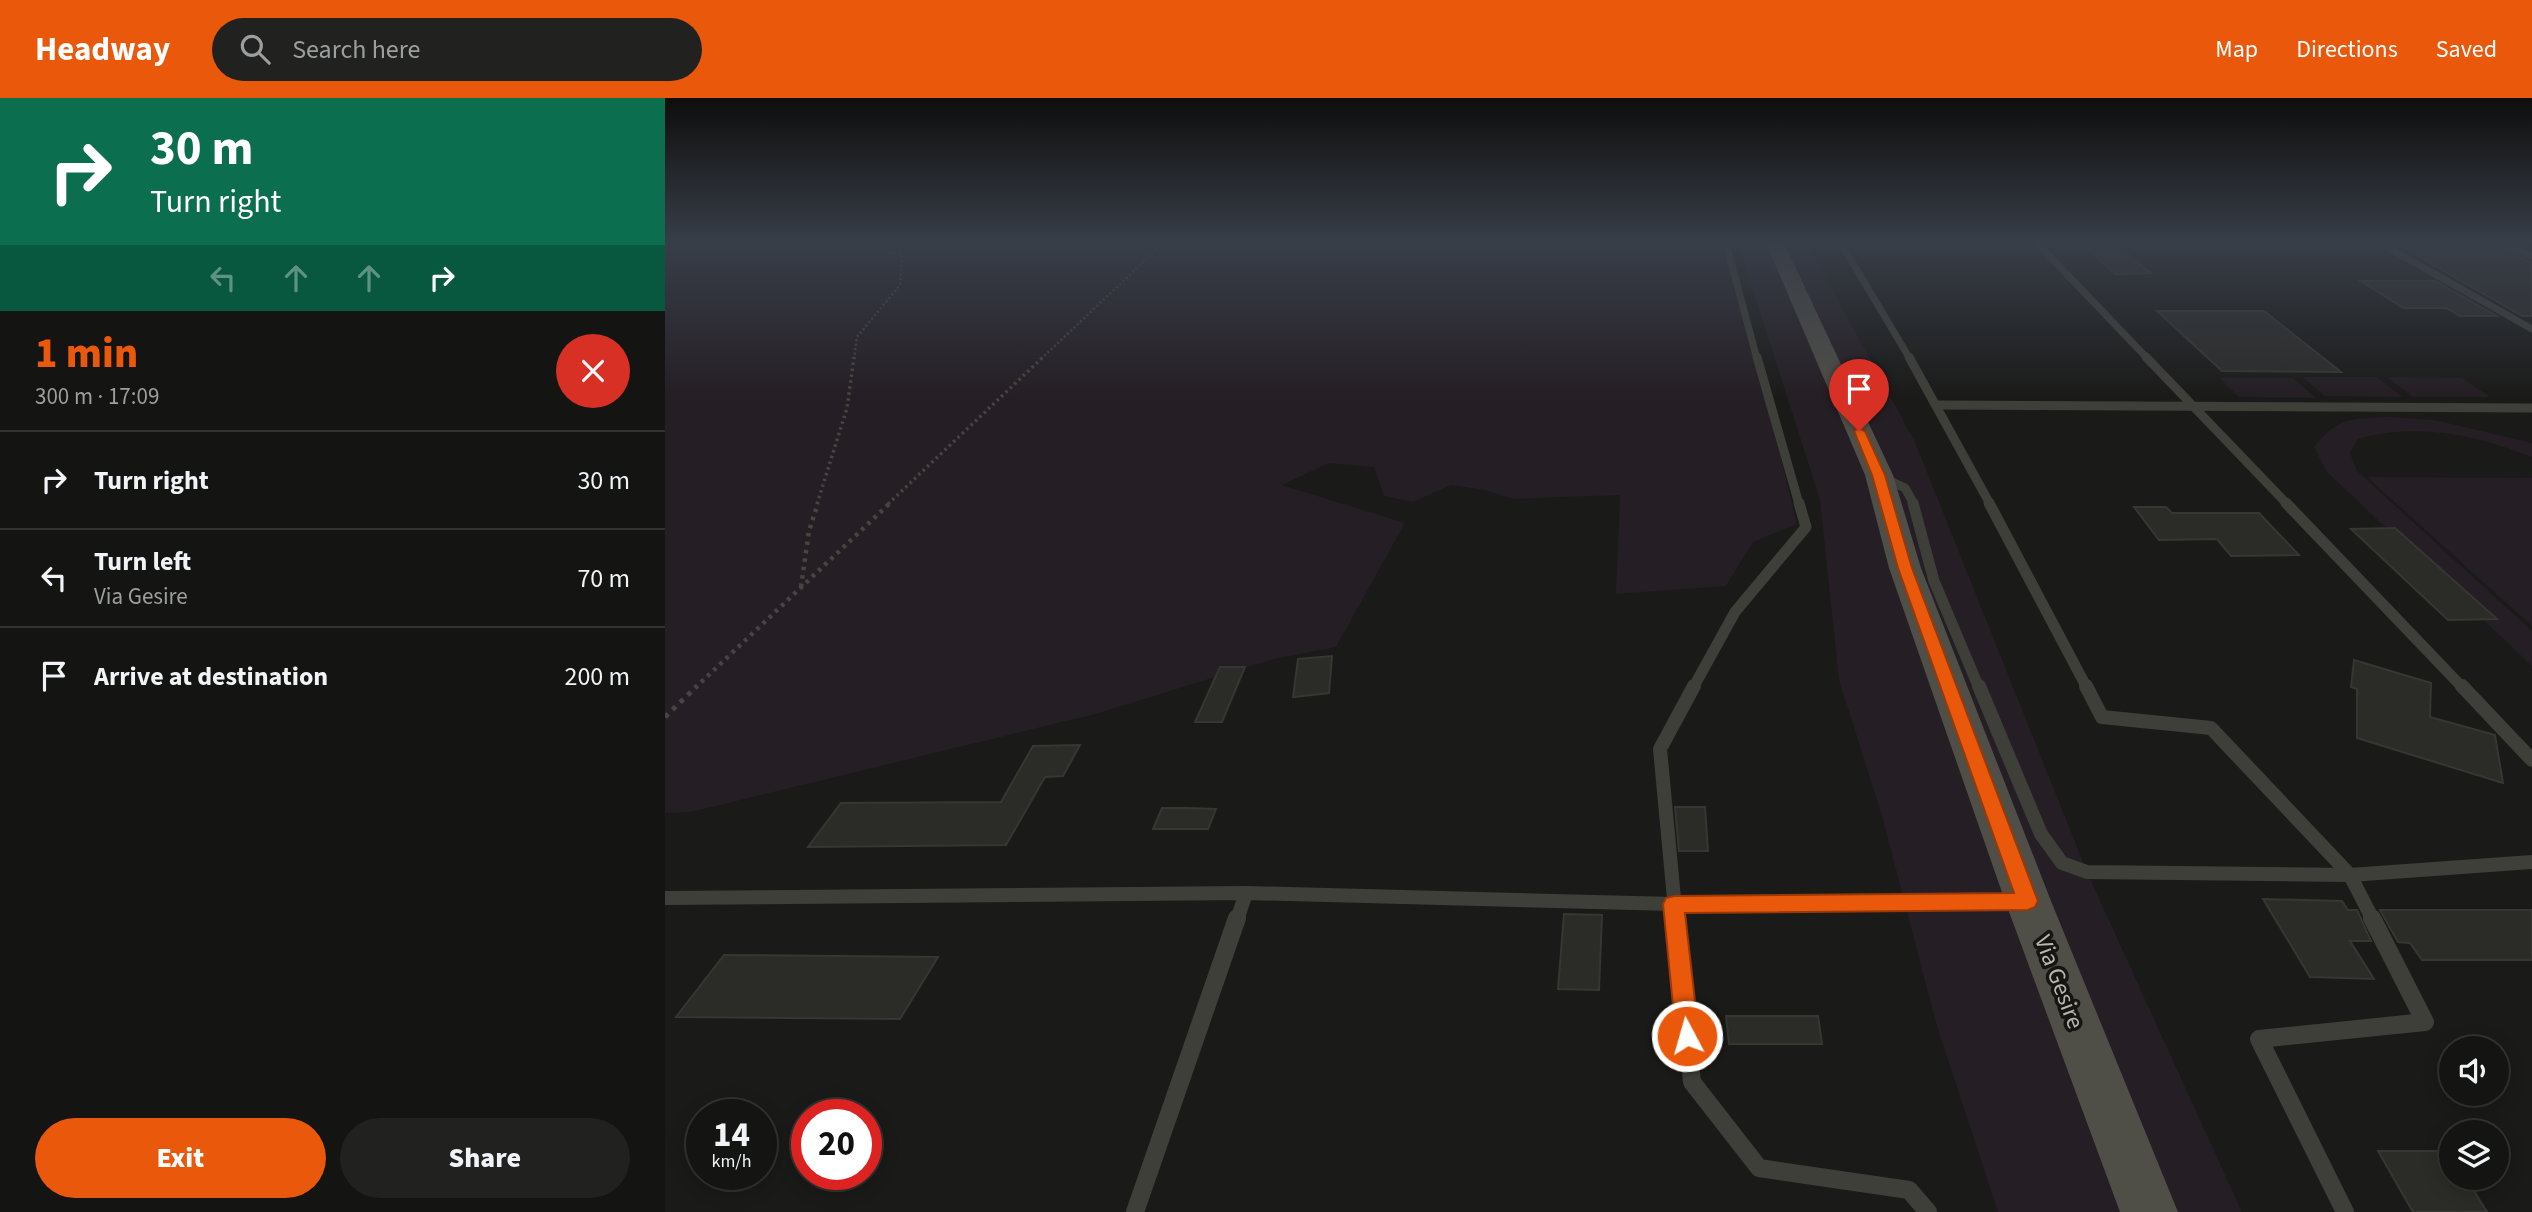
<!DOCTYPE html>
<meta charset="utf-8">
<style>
body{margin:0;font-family:"Source Sans 3",sans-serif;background:#212120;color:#f1f3f6;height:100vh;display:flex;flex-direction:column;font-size:26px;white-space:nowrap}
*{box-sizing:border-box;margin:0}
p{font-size:23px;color:#9d9e9f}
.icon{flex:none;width:38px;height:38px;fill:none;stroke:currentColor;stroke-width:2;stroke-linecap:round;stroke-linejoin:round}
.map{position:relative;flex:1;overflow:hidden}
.details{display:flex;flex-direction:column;background:#141412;width:665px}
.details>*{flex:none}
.guide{background:#0b6e4f;color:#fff;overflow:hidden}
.fabs{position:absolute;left:1774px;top:938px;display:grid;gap:14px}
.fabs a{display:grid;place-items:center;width:70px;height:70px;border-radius:50%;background:#141412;box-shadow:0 4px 18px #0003,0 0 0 2px #333332;font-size:35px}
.speed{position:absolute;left:21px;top:1001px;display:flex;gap:14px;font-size:35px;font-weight:700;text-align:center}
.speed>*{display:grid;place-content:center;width:91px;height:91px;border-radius:50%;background:#141412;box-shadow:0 4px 18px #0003,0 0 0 2px #333332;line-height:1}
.speed small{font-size:18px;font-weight:400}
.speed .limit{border:10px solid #d22;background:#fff;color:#111}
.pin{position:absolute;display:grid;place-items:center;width:60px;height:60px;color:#fff;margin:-72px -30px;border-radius:50% 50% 50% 0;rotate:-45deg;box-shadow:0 0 7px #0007}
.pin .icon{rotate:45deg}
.me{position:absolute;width:77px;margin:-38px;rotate:354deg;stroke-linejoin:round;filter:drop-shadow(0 0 5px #0008)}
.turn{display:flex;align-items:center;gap:24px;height:147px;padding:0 35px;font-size:32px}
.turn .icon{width:91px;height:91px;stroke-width:2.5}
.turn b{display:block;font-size:49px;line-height:60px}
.lanes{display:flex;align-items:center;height:66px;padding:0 35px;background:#0003;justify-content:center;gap:35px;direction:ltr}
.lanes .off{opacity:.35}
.round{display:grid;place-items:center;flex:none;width:74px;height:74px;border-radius:37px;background:#212120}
.summary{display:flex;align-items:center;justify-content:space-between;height:119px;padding:0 35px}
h1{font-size:42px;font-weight:800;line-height:52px;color:#ea580c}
.action{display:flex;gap:14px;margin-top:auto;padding:14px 35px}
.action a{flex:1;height:80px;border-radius:42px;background:#ea580c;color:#fff;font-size:28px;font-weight:800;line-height:80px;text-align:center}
.action a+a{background:#212120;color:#f1f3f6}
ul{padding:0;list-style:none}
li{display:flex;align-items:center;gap:21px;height:98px;padding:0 35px;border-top:2px solid #333332}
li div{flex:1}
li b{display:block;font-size:26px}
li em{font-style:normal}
header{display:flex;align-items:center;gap:42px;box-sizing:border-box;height:98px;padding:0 35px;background:#ea580c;color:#fff}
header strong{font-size:33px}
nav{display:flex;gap:38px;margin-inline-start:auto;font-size:24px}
.search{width:490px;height:63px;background:#212120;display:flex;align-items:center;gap:18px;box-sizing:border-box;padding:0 24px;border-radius:38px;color:#9d9e9f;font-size:26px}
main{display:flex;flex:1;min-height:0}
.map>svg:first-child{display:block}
.green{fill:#251e24}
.building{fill:#2b2b28;stroke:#363632;stroke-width:2}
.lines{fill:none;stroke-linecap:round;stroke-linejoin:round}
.path-far3{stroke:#46453f;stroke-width:2.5;stroke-dasharray:2 2.5;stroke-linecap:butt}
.path-far2{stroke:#46453f;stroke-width:3.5;stroke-dasharray:2.5 3.5;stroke-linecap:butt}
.path-far1{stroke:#46453f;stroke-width:4.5;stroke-dasharray:3.5 5;stroke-linecap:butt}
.path{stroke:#46453f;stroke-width:5;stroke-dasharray:4.5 6;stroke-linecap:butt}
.service-far4{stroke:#3f3f39;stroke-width:7}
.service-far3{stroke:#3f3f39;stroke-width:9}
.service-far2{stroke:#3f3f39;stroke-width:11}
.service-far1{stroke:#3f3f39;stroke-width:14}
.service{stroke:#3f3f39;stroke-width:18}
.secondary{fill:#4f4e47;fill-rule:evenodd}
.route{fill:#ea580c;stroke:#983908;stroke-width:2}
.labels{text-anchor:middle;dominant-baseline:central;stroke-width:7;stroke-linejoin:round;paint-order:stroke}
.street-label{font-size:24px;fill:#bab6aa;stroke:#151513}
</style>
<header>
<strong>Headway</strong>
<div class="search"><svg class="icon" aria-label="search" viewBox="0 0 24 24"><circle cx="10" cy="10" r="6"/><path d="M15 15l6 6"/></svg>Search here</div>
<nav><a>Map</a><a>Directions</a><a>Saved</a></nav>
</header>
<main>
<section class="details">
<div class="guide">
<div class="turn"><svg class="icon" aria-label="right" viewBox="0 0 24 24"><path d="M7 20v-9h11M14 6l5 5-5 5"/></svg><div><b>30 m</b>Turn right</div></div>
<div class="lanes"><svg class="icon off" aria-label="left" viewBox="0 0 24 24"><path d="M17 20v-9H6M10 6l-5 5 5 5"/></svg><svg class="icon off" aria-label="ahead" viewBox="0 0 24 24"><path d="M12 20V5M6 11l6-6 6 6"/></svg><svg class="icon off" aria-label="ahead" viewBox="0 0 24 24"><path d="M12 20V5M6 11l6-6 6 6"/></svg><svg class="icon" aria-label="right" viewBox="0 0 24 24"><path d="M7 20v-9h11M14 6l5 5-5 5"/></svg></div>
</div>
<div class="summary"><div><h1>1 min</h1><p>300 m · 17:09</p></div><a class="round" style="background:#d93025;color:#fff"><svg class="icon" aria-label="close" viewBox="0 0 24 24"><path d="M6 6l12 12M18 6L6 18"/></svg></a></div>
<ul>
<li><svg class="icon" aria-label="right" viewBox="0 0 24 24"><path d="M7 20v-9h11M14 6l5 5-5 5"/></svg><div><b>Turn right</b></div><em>30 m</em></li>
<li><svg class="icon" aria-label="left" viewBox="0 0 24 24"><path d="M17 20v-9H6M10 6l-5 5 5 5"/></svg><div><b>Turn left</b><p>Via Gesire</p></div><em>70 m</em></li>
<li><svg class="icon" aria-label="arrive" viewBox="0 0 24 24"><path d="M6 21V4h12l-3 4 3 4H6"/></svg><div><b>Arrive at destination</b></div><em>200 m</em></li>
</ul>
<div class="action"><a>Exit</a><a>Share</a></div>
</section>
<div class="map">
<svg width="1867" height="1114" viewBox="0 0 1867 1114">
<rect width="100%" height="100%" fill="#1a1a18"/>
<g class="green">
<path d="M0 145H1063L1132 426 1088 444 1061 488 951 496 955 397 848 401 820 392 786 387 748 404 719 398 709 369 664 365 617 387 740 425 671 549 609 561 434 615 26 714 0 715Z"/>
<path d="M1073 145H1142L1250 344 1422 774 1577 1114H1333L1271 925 1217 718 1174 582 1155 402Z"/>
<path d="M1637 279H1712L1737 299 1660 298Z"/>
<path d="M1722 279 1797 280 1825 299H1748Z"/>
<path d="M1554 280H1628L1651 300 1574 299Z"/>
<path d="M1724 319 1770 322 1867 345V359C1811 337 1752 324 1693 341L1685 355 1692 373 1867 533V568L1661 373 1649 349C1673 318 1687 321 1724 319Z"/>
<path d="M1702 379 1867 380V528Z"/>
</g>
<g class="building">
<path d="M1417 145H1448L1486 175 1450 176Z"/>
<path d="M1730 145H1827L1867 165V218H1857Z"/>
<path d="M1696 183H1770L1832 218H1795L1781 210H1738Z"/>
<path d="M1492 213H1599L1676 274 1557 273Z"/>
<path d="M1469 409H1501L1507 415H1594L1634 457 1566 458 1552 441 1494 442Z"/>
<path d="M1730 430 1832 521 1783 522 1686 431Z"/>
<path d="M667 558 664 595 628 599 633 561Z"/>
<path d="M1689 562 1766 585 1765 619 1830 637 1838 685 1692 640V591L1686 589Z"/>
<path d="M555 569H580L557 624H530Z"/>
<path d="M415 647 398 678 380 679 341 747 143 749 176 705 336 704 368 648Z"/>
<path d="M1010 709H1040L1043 753H1014Z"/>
<path d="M497 710H522L551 711 543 731H488Z"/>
<path d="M1598 801 1677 803 1683 812H1692L1706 843H1685L1709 881 1645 879Z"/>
<path d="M1715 812H1867V862H1757L1745 845 1733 844Z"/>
<path d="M899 816 937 817 934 892 893 891Z"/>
<path d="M59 857 273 859 235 921 11 919Z"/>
<path d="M1061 918H1153L1157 946H1064Z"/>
<path d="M1713 1053H1787V1080H1801L1822 1114H1748Z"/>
</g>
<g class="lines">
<g class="path-far3">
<path d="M189 261 192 239 235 187 237 157 200 149"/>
<path d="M376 261 491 152V145"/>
</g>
<g class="path-far2">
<path d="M152 406 182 310 189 259"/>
<path d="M223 406 378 259"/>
</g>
<g class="path-far1">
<path d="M136 489 144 433 153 405"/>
<path d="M30 590 225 405"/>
</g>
<path class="path" d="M0 619 32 588"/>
<g class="service-far4">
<path d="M1061 145 1092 261"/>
<path d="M1176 145 1245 261"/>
<path d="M1372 145 1483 261"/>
<path d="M1715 145 1867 231"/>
<path d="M1837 145 1867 158"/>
</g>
<g class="service-far3">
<path d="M1092 259 1134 406"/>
<path d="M1244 259 1325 406"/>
<path d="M1481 259 1622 406"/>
<path d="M1273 307 1867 310"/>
<path d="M1217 379 1240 390 1249 406"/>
</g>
<g class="service-far2">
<path d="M1248 405 1269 483 1314 590"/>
<path d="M1324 405 1422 590"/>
<path d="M1621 405 1798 590"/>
<path d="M1028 590 1070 514 1141 429 1134 405"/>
</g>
<g class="service-far1">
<path d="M1314 588 1376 736 1397 765 1422 774 1685 777 1867 764"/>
<path d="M1421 588 1437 619 1546 630 1685 777 1708 822"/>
<path d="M1797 588 1867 662"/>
<path d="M0 800 581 795 1009 806 1354 803"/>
<path d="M572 822 581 795"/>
<path d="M1011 822 995 651 1029 588"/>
</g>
<g class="service">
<path d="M1011 820 1027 984 1094 1070 1244 1092 1263 1114"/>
<path d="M470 1114 572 820"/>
<path d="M1680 1114 1594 941 1760 924 1707 820"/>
</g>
<path class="secondary" d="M1101 145H1119L1228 377 1256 470 1386 803 1513 1114H1455L1340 803 1224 470 1200 377Z"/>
</g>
<linearGradient id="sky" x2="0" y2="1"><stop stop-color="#0e0e0d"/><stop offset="0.48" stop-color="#383e48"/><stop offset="1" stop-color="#383e48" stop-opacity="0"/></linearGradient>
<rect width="1867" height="301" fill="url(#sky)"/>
<path class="route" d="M1194 330 1200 333 1220 377 1247 470 1373 803 1370 809 1363 812 1020 815 1034 938 1031 946 1022 949 1014 946 1011 938 998 806 1001 800 1009 798 1349 795 1233 470 1207 377 1189 333Z"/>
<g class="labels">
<g class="street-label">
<text transform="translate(1394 884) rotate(69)">Via Gesire</text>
</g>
</g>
</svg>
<div class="fabs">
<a><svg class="icon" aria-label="sound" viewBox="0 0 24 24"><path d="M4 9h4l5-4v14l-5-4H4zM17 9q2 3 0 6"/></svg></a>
<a><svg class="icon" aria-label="layers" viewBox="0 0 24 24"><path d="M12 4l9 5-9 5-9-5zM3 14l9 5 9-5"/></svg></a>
</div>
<div class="speed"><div>14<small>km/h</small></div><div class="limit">20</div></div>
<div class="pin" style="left:1194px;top:333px;background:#d93025"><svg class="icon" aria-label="arrive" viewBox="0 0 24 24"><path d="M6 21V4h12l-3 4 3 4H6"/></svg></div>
<svg class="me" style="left:1022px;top:938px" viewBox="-20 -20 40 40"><circle r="17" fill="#ea580c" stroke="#fff" stroke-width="3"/><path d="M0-11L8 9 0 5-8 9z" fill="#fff"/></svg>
</div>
</main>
